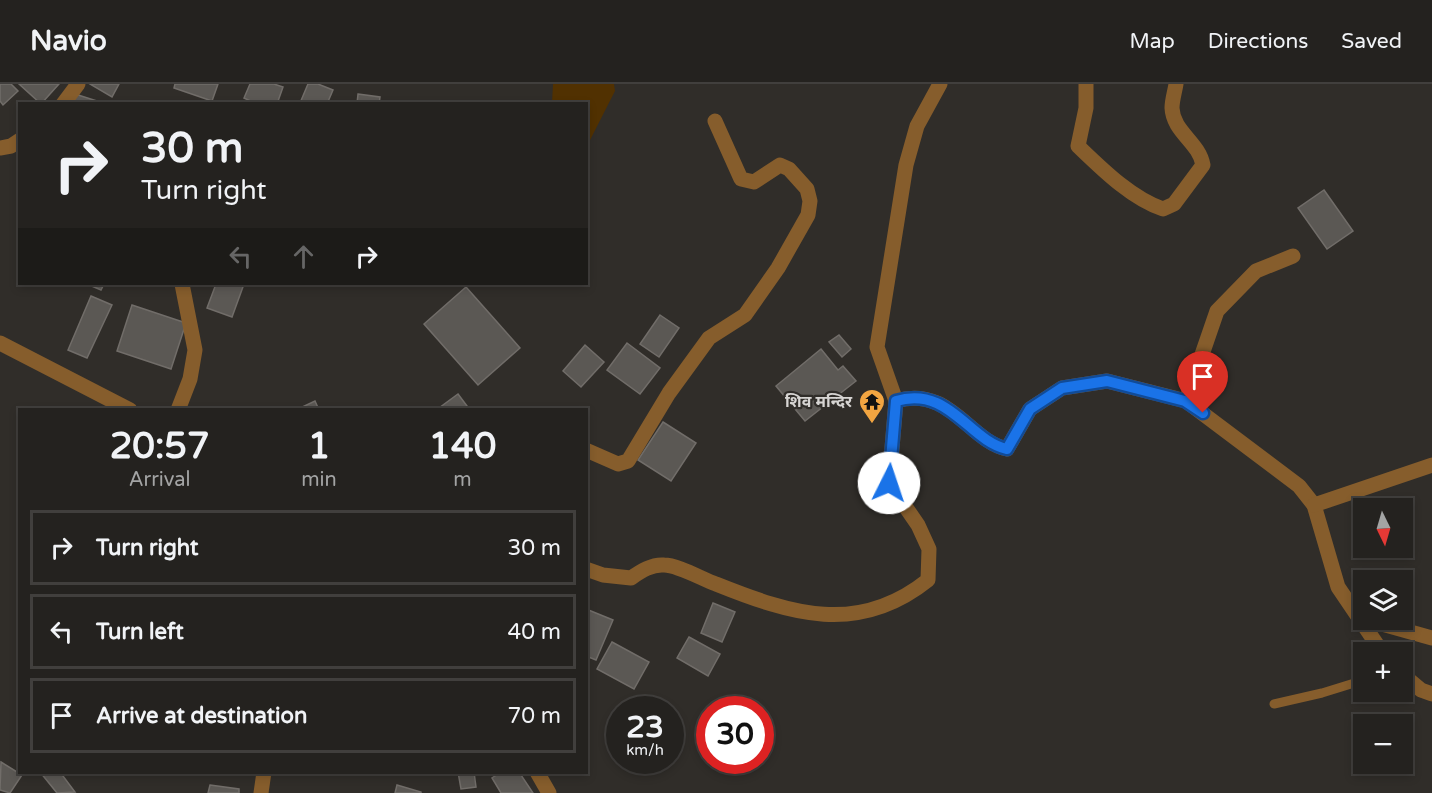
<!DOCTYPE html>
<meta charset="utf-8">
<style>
body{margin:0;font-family:"Varela Round","Noto Sans Devanagari",sans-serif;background:#2c2a28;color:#f1f3f6;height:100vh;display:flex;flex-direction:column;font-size:22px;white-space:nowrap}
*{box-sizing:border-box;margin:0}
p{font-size:20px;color:#a3a4a4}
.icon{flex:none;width:33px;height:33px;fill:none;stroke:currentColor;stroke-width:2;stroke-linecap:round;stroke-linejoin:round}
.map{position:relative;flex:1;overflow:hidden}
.side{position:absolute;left:18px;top:324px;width:570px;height:366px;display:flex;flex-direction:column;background:#24221f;border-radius:0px;box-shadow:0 3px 9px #0003,0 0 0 2px #413f3d}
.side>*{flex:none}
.banner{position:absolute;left:18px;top:18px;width:570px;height:183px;border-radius:0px;box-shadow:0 3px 9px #0003,0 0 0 2px #413f3d;background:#24221f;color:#f1f3f6;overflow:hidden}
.needle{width:39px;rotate:175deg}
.fabs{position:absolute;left:1353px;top:414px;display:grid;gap:12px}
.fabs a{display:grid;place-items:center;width:60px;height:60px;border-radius:0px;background:#24221f;box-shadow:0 3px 9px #0003,0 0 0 2px #413f3d;font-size:30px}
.speed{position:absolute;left:606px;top:612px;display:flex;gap:12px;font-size:30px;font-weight:700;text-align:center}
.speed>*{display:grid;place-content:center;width:78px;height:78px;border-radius:50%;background:#24221f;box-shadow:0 3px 9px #0003,0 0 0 2px #413f3d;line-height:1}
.speed small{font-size:15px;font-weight:400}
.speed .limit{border:9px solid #d22;background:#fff;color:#111}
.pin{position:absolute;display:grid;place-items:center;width:51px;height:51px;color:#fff;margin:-62px -26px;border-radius:50% 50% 50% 0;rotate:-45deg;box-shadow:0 0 6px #0007}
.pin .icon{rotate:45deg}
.me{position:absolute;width:66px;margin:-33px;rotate:4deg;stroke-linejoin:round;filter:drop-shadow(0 0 4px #0008)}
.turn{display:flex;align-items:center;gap:21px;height:126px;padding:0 24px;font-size:27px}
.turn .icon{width:78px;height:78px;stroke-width:2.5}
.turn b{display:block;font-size:42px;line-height:51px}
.lanes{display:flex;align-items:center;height:57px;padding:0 24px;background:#0003;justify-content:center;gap:30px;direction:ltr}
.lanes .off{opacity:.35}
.eta{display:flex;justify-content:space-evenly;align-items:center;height:102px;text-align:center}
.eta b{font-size:36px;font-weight:700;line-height:42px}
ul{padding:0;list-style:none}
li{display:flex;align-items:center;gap:18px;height:75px;margin:0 12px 9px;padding:0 12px;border:3px solid #413f3d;border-radius:0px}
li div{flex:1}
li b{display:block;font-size:22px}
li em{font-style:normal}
header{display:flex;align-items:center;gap:36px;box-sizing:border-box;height:84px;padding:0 30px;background:#24221f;border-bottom:2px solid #413f3d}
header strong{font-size:28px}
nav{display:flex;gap:33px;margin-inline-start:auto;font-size:21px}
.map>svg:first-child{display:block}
.green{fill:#513101}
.building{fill:#5b5854;stroke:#716d69;stroke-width:1.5}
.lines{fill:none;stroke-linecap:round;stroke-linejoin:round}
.service{stroke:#865d2c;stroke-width:9}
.minor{stroke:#865d2c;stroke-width:15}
.tertiary{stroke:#865d2c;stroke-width:15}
.route-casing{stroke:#114b97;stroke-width:15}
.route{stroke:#1a73e8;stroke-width:10}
.labels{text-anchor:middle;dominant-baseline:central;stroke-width:4.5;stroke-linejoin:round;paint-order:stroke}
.poi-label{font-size:16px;font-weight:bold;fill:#d7d5d3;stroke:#302d29;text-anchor:end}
</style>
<header>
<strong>Navio</strong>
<nav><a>Map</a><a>Directions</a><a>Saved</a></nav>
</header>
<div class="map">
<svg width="1432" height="709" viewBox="0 0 1432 709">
<rect width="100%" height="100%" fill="#302d29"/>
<path class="green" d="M553 0H614L615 7 587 62 586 20 552 19Z"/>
<g class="building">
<path d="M0 0H11L18 7 3 21 0 17Z"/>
<path d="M19 0H59L41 20Z"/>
<path d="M90 0H119L112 13Z"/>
<path d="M175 0H218L212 17 174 4Z"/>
<path d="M250 0H274L283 3 277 20H257L244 14Z"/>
<path d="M308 0H318L333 6 327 20 300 19Z"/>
<path d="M75 10 100 18 99 20H72Z"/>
<path d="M358 10 380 13 379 20H357Z"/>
<path d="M1324 106 1353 147 1327 165 1298 124Z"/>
<path d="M87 200H104L101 206Z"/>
<path d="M216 200H244L232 233 207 224Z"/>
<path d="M466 203 520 264 478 301 424 240Z"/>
<path d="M91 212 112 221 87 274 68 266Z"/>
<path d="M132 221 186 239 171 285 117 267Z"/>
<path d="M660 231 679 244 659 273 640 260Z"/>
<path d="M839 251 851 265 842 273 829 258Z"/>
<path d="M627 259 660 284 640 310 607 286Z"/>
<path d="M585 261 604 278 581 303 563 287Z"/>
<path d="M821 265 838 286 843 282 856 297 805 337 776 302Z"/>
<path d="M458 310 470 326H440L439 324Z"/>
<path d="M315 317 319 326H296Z"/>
<path d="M663 338 696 359 671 397 638 376Z"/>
<path d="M713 519 735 528 722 558 701 549Z"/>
<path d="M586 525 613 536 596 576 586 572Z"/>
<path d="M689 553 720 570 708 592 677 574Z"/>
<path d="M612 558 649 578 634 605 597 585Z"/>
<path d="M1 678 22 691 10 709 0 706Z"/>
<path d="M40 688H60L75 708 57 709Z"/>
<path d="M458 688H474L476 703 461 705Z"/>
<path d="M501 688H519L533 709H501L492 694Z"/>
<path d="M210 701 239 705V709H208Z"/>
<path d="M397 701 421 708V709H395Z"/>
</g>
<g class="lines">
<path class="service" d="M1274 620 1322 609 1364 596"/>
<g class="minor">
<path d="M1086 0V24L1078 62C1102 85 1131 114 1163 125L1174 120 1203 81C1199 58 1173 48 1172 24 1172 16 1175 7 1176 0"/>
<path d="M63 20 78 0"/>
<path d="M0 64 11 62 20 56"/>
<path d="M896 317C950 301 969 357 1007 365L1030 325 1062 304 1107 297 1186 317 1299 402 1314 421 1338 503 1382 568"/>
<path d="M1186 317 1217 227 1256 187 1293 172"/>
<path d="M178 326 190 295 195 266 182 200"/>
<path d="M586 366 618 380 628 377 669 309 709 254 745 231 778 184 808 131 810 117 807 105 789 85 780 81 754 98 741 95 715 37"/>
<path d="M1314 421 1432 381"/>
<path d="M586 485 603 491 631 494C641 487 652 480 664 481 678 481 702 495 716 500 791 530 858 552 928 496L929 465 918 441 889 399 896 317 877 263 906 81 917 42 940 0"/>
<path d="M1377 536 1382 540 1432 554"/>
<path d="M1402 590 1421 606 1432 610"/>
<path d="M261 709 264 688"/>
</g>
<g class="tertiary">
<path d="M0 259 130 326"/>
<path d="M537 688 549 709"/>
</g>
</g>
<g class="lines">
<defs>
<path id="route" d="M889 399 896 317C949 301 969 357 1007 365L1030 325 1062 304 1107 297 1185 317 1203 329"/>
</defs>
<use href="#route" class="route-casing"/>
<use href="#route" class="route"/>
</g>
<defs>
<symbol id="temple-pin" viewBox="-11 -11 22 30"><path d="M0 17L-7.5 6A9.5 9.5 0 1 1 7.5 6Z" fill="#f2a541" stroke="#302d29"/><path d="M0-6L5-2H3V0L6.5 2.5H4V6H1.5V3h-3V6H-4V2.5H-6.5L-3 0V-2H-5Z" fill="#111"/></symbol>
</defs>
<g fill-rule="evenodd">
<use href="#temple-pin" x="857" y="303" width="30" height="40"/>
</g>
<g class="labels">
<g class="poi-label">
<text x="852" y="318">शिव मन्दिर</text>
</g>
</g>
</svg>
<div class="fabs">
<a><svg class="needle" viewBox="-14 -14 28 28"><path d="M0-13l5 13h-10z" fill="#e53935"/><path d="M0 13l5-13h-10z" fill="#a3a4a4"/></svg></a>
<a><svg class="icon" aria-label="layers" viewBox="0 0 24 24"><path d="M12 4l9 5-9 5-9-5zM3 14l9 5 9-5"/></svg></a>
<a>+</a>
<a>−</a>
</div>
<div class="speed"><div>23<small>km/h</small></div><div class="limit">30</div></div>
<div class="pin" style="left:1203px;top:329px;background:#d93025"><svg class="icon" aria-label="arrive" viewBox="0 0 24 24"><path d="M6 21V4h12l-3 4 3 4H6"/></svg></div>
<svg class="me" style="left:889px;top:399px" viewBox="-20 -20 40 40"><circle r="19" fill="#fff"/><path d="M0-13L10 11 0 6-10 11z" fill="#1a73e8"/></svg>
<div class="banner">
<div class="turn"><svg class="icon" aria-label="right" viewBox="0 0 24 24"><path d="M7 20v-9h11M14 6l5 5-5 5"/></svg><div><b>30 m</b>Turn right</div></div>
<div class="lanes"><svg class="icon off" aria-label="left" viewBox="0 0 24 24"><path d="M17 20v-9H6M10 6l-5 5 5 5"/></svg><svg class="icon off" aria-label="ahead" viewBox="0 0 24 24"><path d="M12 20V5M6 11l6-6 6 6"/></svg><svg class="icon" aria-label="right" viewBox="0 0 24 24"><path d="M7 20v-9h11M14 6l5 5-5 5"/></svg></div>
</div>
<section class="side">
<div class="eta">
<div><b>20:57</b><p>Arrival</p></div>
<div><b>1</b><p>min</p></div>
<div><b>140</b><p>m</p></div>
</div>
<ul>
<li><svg class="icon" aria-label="right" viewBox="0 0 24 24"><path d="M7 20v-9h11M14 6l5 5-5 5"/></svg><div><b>Turn right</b></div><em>30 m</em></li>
<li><svg class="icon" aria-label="left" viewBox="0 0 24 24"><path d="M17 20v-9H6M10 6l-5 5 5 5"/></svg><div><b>Turn left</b></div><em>40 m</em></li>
<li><svg class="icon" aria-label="arrive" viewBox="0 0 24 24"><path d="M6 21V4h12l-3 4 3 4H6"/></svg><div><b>Arrive at destination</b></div><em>70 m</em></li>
</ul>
</section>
</div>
